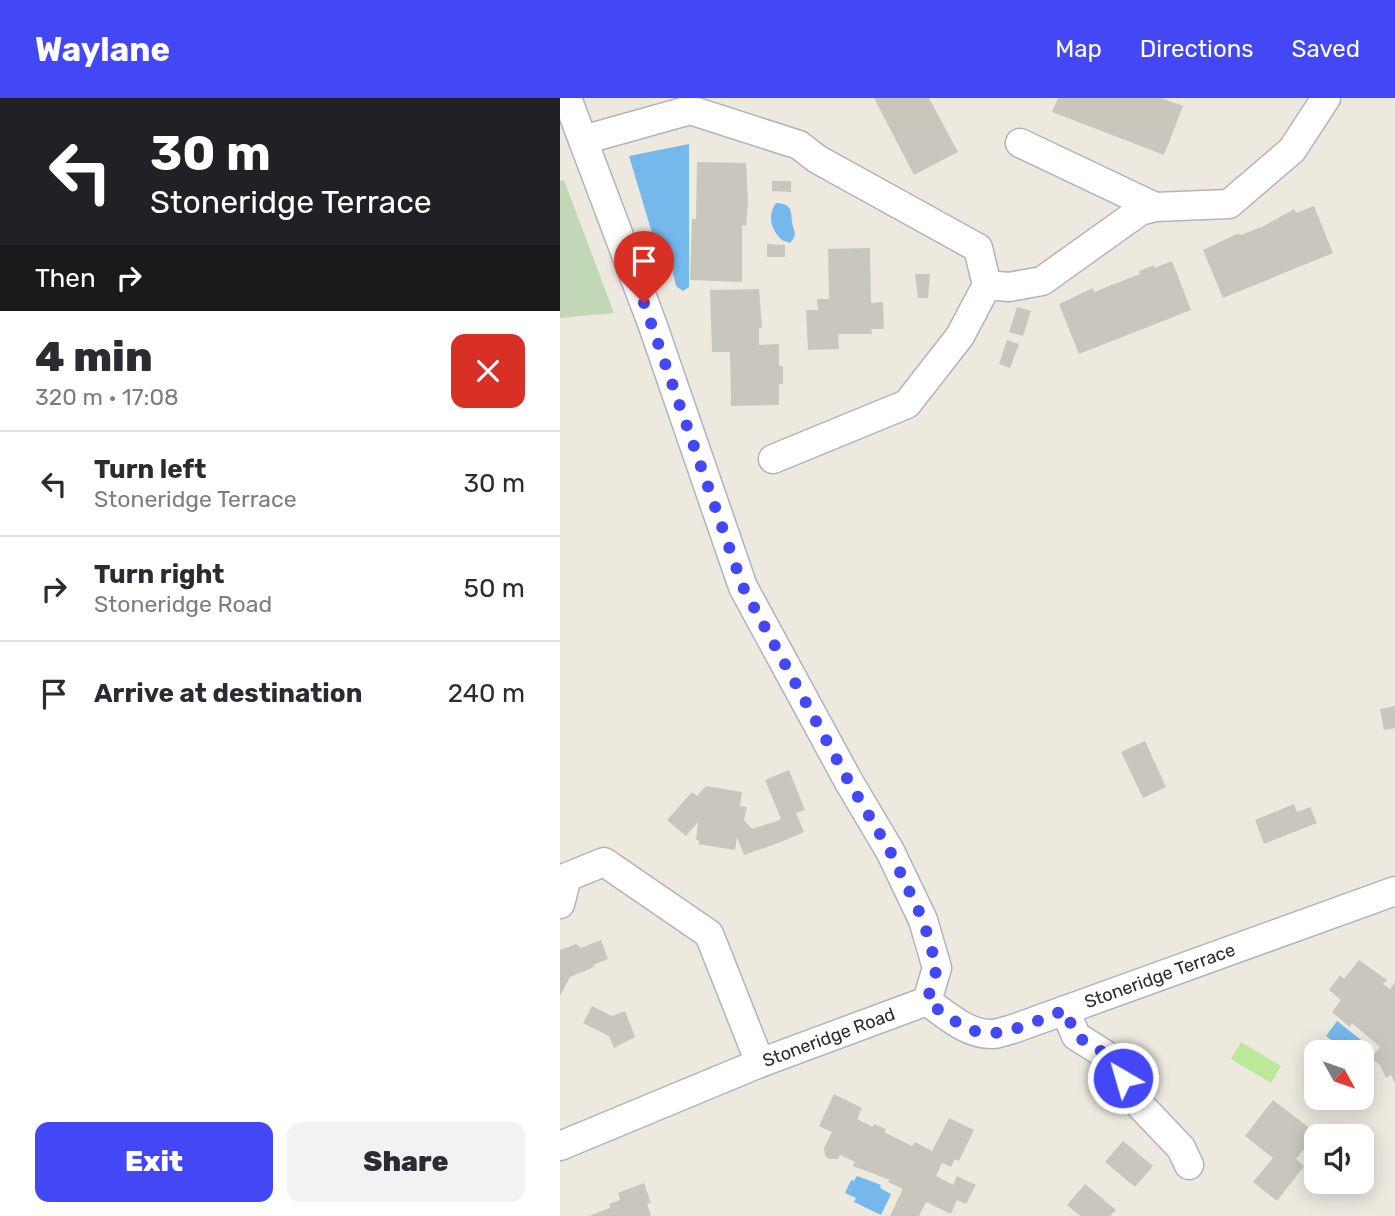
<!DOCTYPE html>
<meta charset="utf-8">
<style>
body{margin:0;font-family:Rubik,sans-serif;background:#f2f2f3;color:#2b2b33;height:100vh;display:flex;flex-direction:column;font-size:26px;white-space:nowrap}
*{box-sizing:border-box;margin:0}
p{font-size:23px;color:#7c7c81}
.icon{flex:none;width:38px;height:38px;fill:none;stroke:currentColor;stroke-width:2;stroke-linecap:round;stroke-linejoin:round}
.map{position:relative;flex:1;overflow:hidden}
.sheet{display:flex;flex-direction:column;background:#fff;width:560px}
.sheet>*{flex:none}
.hud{background:#202124;color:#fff;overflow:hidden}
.needle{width:46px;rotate:130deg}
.fabs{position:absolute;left:744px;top:942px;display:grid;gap:14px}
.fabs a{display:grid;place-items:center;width:70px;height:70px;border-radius:14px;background:#fff;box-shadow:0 4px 18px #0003;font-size:35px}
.pin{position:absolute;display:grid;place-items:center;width:60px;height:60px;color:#fff;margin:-72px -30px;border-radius:50% 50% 50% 0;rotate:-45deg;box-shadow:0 0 7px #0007}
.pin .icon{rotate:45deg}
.me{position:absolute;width:77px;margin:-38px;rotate:322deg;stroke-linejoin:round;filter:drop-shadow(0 0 5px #0008)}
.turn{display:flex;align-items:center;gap:24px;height:147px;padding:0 35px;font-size:32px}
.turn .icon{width:91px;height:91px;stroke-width:2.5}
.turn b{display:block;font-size:49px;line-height:60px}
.then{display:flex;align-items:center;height:66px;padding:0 35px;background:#0003;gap:14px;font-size:26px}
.round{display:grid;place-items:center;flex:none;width:74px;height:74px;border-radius:14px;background:#f2f2f3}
.headline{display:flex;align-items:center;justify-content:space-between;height:119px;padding:0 35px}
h1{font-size:42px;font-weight:800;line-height:52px}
.action{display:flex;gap:14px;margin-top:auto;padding:14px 35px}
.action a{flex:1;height:80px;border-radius:14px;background:#4347f6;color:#fff;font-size:28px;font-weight:800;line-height:80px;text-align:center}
.action a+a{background:#f2f2f3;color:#2b2b33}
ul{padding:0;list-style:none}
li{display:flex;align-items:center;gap:21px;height:105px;padding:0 35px;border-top:2px solid #e1e1e2}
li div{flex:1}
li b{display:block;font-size:26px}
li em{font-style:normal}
header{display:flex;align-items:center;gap:42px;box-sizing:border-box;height:98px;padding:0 35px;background:#4347f6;color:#fff}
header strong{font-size:33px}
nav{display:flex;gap:38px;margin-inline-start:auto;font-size:24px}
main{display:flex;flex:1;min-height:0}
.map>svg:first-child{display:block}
.cemetery{fill:#c1d7b6}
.pitch{fill:#bae999}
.water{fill:#75b9ec}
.building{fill:#c9c7bd}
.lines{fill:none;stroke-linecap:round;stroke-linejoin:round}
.minor-casing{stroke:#b2b2bf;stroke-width:31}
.minor{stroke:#fff;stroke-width:28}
.route{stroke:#4347f6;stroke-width:12;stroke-dasharray:0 21.6}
.labels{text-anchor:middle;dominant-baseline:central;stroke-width:5;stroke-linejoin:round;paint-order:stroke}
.street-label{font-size:18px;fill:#2c2c2c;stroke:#fff}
</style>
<header>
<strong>Waylane</strong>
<nav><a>Map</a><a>Directions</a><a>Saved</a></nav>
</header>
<main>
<section class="sheet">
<div class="hud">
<div class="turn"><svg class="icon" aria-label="left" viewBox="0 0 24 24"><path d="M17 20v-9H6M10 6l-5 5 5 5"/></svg><div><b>30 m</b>Stoneridge Terrace</div></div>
<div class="then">Then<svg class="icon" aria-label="right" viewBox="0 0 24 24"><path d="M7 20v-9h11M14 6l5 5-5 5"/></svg></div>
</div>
<div class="headline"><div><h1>4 min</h1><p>320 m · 17:08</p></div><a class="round" style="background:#d93025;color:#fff"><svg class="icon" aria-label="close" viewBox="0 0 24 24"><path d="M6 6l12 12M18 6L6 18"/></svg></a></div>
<ul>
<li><svg class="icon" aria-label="left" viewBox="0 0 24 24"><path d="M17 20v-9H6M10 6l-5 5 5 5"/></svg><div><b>Turn left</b><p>Stoneridge Terrace</p></div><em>30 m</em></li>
<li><svg class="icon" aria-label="right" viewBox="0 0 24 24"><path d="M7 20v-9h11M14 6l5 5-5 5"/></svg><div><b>Turn right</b><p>Stoneridge Road</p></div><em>50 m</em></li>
<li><svg class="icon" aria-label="arrive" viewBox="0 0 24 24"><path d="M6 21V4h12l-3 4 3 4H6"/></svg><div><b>Arrive at destination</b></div><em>240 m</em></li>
</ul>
<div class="action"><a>Exit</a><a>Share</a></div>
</section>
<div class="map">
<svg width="835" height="1118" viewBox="0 0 835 1118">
<rect width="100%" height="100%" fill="#ede9df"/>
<path class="cemetery" d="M4 82 54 215 0 220V83Z"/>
<path class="pitch" d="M681 944 721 968 711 985 671 961Z"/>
<g class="water">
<path d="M129 46V189L123 193 116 188 109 159 98 155 69 58Z"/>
<path d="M216 105C231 106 231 111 232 124 233 134 239 135 230 145L222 142C211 132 207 118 216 105Z"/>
<path d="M777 923 810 949 806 954 808 960 803 967 802 954H787L766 938Z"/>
<path d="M297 1078 321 1087 320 1090 331 1096 321 1117 294 1104 296 1100 285 1095 291 1082 294 1083Z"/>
</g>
<g class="building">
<path d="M314 0H369L398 54 354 77Z"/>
<path d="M498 0H601L623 8 604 57 492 14Z"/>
<path d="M137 64 186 65 188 104 186 128 182 127V184L130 182 132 121H136Z"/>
<path d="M212 83H231V94L212 93Z"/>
<path d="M754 108 773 155 663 200 643 152 679 135 680 137 702 129 734 111 736 115Z"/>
<path d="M207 146 225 147V159H207Z"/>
<path d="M310 150 311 205 323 204 324 231H311L312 236H278L279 251 248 252 246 212H258L257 201H269L268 151Z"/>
<path d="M612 163 631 212 519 256 499 206 533 190 534 194 580 176 579 173 594 167V170Z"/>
<path d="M355 176H370L368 200H358Z"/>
<path d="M199 191 202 230H199V247L219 246V268H223V286H219V307L171 308 170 254H152L150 192Z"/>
<path d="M457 209 471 213 463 238 449 234Z"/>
<path d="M447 242 459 246 450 270 439 266Z"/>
<path d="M835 608V630L824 632 820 611Z"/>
<path d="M585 643 606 689 583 700 561 654Z"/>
<path d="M229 672 245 712 236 715 244 734 221 744 184 757 177 739 175 752 138 746 139 742H136L138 724 126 738 107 722 132 694 137 698 146 688 182 694 180 708 187 709 184 722 192 731 214 724 221 721 205 682Z"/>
<path d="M734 706 737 714 750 709 757 725 704 746 695 722Z"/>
<path d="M41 842 48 861 33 867 34 869 10 879 0 898V852L16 846 21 850Z"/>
<path d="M799 862 827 882 823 886 830 891 835 884V985L831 977 826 980 820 967 811 960 820 949 792 925 790 929 772 914 781 902 769 892 780 877 784 881Z"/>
<path d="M32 908 52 918 65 913 75 939 54 950 49 938 23 925Z"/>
<path d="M274 996 302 1010 297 1021 313 1029 314 1026 326 1031 324 1034 352 1048 355 1044 372 1053 389 1020 414 1032 399 1063 395 1061 391 1069 382 1065 376 1078 393 1087 397 1078 416 1087 406 1106 397 1102 391 1116 366 1104 359 1118H330L343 1091 328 1084 330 1082 293 1068 295 1064 280 1057 278 1061H269L265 1058 264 1050 272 1034 259 1028Z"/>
<path d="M713 1002 756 1035 736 1061 744 1068 717 1103 693 1084 713 1060 685 1038Z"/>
<path d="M563 1043 593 1068 575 1089 545 1064Z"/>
<path d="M84 1085 91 1105 87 1106 91 1118H29L50 1110 49 1106 60 1102 58 1095Z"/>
<path d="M525 1086 556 1112 550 1118H520L507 1107Z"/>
</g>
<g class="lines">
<defs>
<g id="minor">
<path d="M23 42 130 12 239 47 257 61 418 150 427 187 449 189 482 183 580 113 595 109 669 106 732 52 766 0"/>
<path d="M460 45 595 109"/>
<path d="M213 361 347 306 400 238 427 187"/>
<path d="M0 806 7 779 44 764 149 836 200 965"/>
<path id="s1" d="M367 903C385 916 408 937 432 936 439 936 447 932 453 931L835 793"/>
<path d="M505 912 516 938 543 955 580 1007 621 1050 629 1067"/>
<path id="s2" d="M0 1048 200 965 367 903 377 870 363 822 330 753 289 684 183 489 93 228 7 0"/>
</g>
</defs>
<use href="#minor" class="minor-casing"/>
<use href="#minor" class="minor"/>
</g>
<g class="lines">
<path class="route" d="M84 205 183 489 289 684 330 753 363 822 377 870 367 903C382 914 397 927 415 933 439 942 481 921 505 912L516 938 544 955 563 980"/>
</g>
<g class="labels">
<g class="street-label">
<text stroke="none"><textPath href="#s1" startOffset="252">Stoneridge Terrace</textPath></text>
<text stroke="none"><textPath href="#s2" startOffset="290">Stoneridge Road</textPath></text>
</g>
</g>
</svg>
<div class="fabs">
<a><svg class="needle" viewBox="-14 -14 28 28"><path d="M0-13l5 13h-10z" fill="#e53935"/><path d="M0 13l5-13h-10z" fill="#7c7c81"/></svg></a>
<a><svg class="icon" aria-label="sound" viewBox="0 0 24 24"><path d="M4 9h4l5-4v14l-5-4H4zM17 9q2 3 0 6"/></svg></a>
</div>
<div class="pin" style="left:84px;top:205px;background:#d93025"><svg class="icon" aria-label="arrive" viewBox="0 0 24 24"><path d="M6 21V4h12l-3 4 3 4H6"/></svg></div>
<svg class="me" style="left:563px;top:980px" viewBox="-20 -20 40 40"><circle r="17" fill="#4347f6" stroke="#fff" stroke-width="3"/><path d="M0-11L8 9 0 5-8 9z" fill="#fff"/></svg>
</div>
</main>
